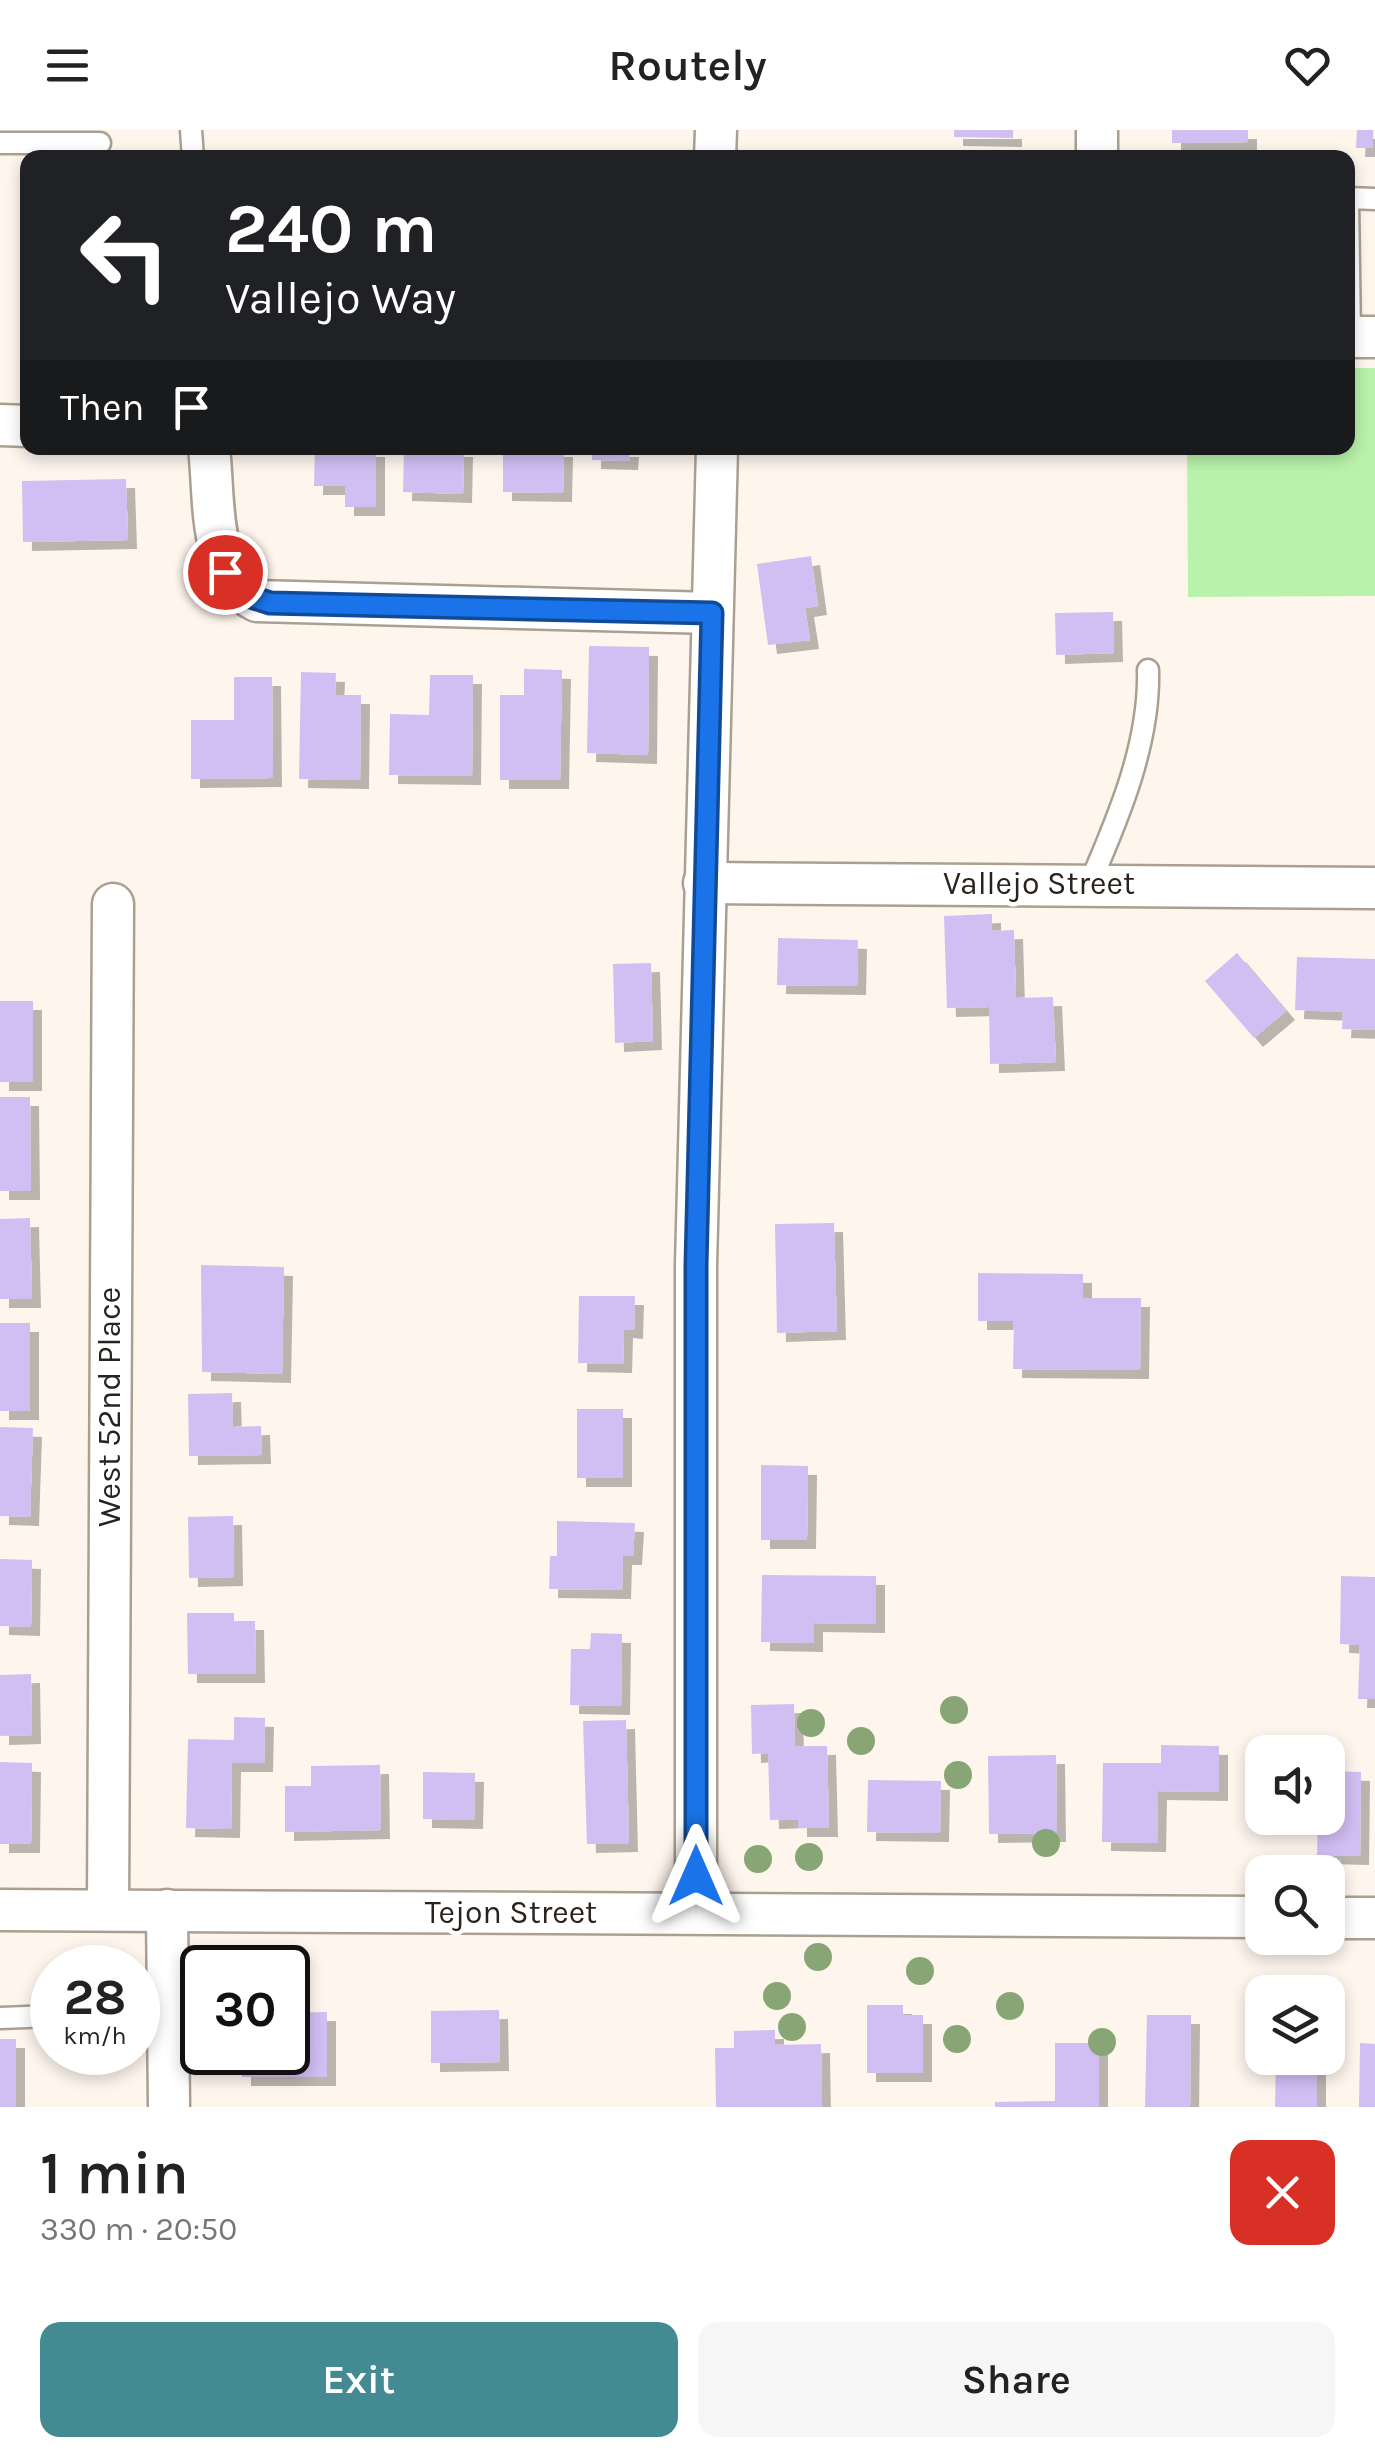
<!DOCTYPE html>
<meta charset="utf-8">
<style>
body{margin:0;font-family:Karla,sans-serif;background:#f6f6f6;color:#222;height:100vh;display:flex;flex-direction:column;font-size:38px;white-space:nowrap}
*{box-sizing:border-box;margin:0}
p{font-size:32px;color:#767676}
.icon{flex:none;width:55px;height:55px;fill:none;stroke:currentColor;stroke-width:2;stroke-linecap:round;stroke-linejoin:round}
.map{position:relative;height:1977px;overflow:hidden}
.panel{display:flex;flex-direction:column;background:#fff;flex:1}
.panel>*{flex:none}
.guide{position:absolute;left:20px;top:20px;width:1335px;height:305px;border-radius:20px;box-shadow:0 5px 15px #0003;background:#202124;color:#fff;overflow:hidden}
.tools{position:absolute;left:1245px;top:1605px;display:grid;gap:20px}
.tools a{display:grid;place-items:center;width:100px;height:100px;border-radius:20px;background:#fff;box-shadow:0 5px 15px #0003;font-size:50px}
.speed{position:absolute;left:30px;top:1815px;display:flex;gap:20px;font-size:50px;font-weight:700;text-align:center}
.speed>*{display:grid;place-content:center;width:130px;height:130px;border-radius:50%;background:#fff;box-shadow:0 5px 15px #0003;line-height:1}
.speed small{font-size:25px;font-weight:400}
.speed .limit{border:5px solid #111;border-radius:15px;background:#fff;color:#111}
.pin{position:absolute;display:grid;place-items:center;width:85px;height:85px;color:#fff;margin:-42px;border:5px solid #fff;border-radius:50%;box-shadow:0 2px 10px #0007}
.me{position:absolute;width:110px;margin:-55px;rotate:0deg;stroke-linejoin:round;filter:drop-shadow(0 0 8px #0008)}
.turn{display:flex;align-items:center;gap:35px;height:210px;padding:0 40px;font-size:45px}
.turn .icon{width:130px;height:130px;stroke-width:2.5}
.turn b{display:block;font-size:70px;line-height:85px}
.then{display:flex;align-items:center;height:95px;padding:0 40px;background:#0003;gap:20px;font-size:38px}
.round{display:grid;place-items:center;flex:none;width:105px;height:105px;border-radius:20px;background:#f6f6f6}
.summary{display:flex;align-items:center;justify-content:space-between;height:170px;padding:0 40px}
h1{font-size:60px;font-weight:600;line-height:75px}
.primary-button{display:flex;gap:20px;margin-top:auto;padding:20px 40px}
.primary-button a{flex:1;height:115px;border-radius:20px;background:#438a93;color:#fff;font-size:40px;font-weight:600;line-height:115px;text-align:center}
.primary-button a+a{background:#f6f6f6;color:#222}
header{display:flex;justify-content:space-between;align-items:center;height:130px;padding:0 40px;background:#fff;font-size:45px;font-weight:600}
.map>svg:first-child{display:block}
.green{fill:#b9f2ab}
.building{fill:#d1bef3;filter:url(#shadow)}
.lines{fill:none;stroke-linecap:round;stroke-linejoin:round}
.service-casing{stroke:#ab9f91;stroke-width:25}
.minor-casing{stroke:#ab9f91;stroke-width:45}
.service{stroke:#fff;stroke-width:20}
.minor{stroke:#fff;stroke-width:40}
.tree{fill:#88a576}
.route-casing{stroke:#114b97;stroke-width:25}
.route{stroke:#1a73e8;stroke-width:18}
.labels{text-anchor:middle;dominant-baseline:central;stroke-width:9;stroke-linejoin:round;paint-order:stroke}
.street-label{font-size:32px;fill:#28231e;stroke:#fff}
</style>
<header><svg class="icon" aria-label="menu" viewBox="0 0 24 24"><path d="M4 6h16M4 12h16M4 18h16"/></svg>Routely<svg class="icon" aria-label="heart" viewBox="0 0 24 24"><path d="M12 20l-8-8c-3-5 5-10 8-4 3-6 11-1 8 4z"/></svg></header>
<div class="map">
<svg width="1375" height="1977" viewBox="0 0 1375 1977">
<defs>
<filter id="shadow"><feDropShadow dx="9" dy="9" stdDeviation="0" flood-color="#0004"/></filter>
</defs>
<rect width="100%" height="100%" fill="#fef6ed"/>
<path class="green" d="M1348 238H1375V466L1188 467 1187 318H1348Z"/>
<g class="building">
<path d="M954 0H1013V8L954 7Z"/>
<path d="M1172 0H1248V12L1172 13Z"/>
<path d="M1357 0H1373V18H1356Z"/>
<path d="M315 318H376V377H345V356H314Z"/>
<path d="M404 318H464L463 364 403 362Z"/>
<path d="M503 318H564L563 363 503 362Z"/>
<path d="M592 318H630L629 331 592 330Z"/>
<path d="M126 349 128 410 23 412 22 351Z"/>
<path d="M811 426 818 476 805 478 810 510 768 515 757 434Z"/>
<path d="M1113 482 1114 523 1056 525 1055 483Z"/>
<path d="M589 516 649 517 648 625 587 623Z"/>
<path d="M524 539 562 540 560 650H500V565H524Z"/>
<path d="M301 542 336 543 335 565H361L360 650 299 649Z"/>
<path d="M430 545H473L472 646 389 645 390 584 429 585Z"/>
<path d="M234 547H272L273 648 191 649V590H234Z"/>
<path d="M992 784V801L1014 800 1016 868 1053 867 1056 932 990 934 989 877 947 878 944 786Z"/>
<path d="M778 808 858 810 857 856 777 855Z"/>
<path d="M1237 823 1286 881 1254 908 1205 851Z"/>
<path d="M1297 827 1375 829V900L1342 899 1343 882 1295 880Z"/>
<path d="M651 833 653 911 615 913 613 834Z"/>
<rect x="0" y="871" width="33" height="81"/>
<path d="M0 967H30L31 1061H0Z"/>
<path d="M30 1088 32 1169H0V1089Z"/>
<path d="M834 1093 837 1201 777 1203 775 1094Z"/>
<path d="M201 1135 284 1137 282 1244 202 1242Z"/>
<path d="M978 1143 1083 1144V1168H1141L1140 1240 1013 1239 1014 1191H978Z"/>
<path d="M579 1166H635L634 1200 624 1199 623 1234 578 1233Z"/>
<rect x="0" y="1193" width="30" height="88"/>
<path d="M232 1263 233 1297 261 1296 262 1325 189 1326 188 1264Z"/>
<rect x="577" y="1279" width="46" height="69"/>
<path d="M0 1297 33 1298 30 1387 0 1386Z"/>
<path d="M761 1335 808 1336 807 1410H761Z"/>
<path d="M233 1386 234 1447 189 1448 188 1387Z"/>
<path d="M557 1391 635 1393 633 1426H623L622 1460 549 1459 550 1426H557Z"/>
<path d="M0 1429 32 1430 31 1497 0 1496Z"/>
<path d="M762 1445 876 1446V1494L814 1493V1513L761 1512Z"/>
<path d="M1341 1446 1375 1447V1569H1358L1360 1515 1340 1514Z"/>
<path d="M187 1483H234V1491H255L256 1544H188Z"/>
<path d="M591 1503 622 1504 621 1576 570 1575 571 1519H590Z"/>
<path d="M31 1544 32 1605 0 1606V1545Z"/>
<path d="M794 1574 795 1616H827L829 1698H798V1689L770 1690 768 1623 752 1624 751 1575Z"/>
<path d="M234 1587 265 1588 264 1633H232L231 1699 186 1698 188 1609 234 1610Z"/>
<path d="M626 1590 629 1713 587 1714 583 1591Z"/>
<path d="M1161 1615 1219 1616V1662L1158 1661 1157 1713 1102 1712 1103 1633H1161Z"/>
<path d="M1056 1625 1057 1703 989 1704 988 1626Z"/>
<path d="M0 1632 32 1633 31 1714H0Z"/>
<path d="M380 1635 381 1700 285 1702V1656H311V1636Z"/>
<path d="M1328 1641 1361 1642 1360 1726 1317 1725 1318 1688H1328Z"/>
<path d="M423 1642 475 1643 474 1690 423 1689Z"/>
<path d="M868 1650 941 1651 940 1703 867 1702Z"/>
<path d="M867 1875H903V1885H923V1943H867Z"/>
<path d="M499 1880 500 1932 431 1933V1881Z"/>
<path d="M327 1882V1947H242V1922H288V1883Z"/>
<path d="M1147 1885H1191L1190 1977H1145Z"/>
<path d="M775 1900V1915L821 1914 822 1977H716L715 1918H734V1901Z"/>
<rect x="0" y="1909" width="16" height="68"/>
<path d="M1055 1913H1099V1977H995V1972L1055 1971Z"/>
<path d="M1360 1913 1375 1914V1977H1359Z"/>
<path d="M1276 1928H1317V1977H1275Z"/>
</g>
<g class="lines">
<defs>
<g id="service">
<path d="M191 0 193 28"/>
<path d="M0 13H100"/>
<path d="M1350 207 1348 68 1375 69"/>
<path d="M1090 753C1119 686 1150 613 1148 540"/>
<path d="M0 1888 52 1886"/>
</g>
<g id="minor">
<path d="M715 28 716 0"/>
<path d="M1097 28V0"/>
<path d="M1348 207H1375"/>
<path d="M0 295 28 296"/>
<path d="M209 318C215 367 207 446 257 471L712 483"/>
<path d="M704 753 1375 758"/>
<path d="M108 1779 113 774"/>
<path d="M0 1780 1262 1787"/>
<path d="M167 1780 169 1977"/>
<path d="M696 1783V1135L717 318"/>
<path d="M1328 1788H1375"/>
</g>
</defs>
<use href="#service" class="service-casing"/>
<use href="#minor" class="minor-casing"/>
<use href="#service" class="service"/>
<use href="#minor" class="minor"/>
</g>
<g class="tree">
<circle cx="954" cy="1580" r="14"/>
<circle cx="811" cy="1593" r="14"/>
<circle cx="861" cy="1611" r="14"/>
<circle cx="958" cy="1645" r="14"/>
<circle cx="1046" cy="1713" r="14"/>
<circle cx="809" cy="1727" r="14"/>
<circle cx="758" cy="1729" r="14"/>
<circle cx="818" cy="1827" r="14"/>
<circle cx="920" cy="1841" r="14"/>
<circle cx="777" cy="1866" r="14"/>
<circle cx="1010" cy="1876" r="14"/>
<circle cx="792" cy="1897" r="14"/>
<circle cx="957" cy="1909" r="14"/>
<circle cx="1102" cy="1912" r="14"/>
</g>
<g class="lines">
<defs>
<path id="route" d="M225 442 245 465 270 473 712 483 696 1135V1746"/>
</defs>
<use href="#route" class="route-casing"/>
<use href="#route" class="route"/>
</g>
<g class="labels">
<g class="street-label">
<text x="1039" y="753">Vallejo Street</text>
<text transform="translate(109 1277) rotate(-90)">West 52nd Place</text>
<text x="511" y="1782">Tejon Street</text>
</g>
</g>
</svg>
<div class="tools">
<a><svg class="icon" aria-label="sound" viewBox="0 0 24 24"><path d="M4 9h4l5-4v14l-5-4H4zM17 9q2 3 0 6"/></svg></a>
<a><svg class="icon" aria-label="search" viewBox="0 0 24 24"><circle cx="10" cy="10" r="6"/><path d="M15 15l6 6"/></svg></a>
<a><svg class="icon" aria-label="layers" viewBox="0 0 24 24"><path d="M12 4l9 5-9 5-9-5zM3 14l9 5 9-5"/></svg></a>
</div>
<div class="speed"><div>28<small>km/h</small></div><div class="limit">30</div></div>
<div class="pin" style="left:225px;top:442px;background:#d93025"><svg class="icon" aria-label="arrive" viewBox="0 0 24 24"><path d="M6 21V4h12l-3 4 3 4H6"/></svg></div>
<svg class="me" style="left:696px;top:1746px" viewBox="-20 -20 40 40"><path d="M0-17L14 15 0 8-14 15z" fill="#1a73e8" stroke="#fff" stroke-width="4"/></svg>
<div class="guide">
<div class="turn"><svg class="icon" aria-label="left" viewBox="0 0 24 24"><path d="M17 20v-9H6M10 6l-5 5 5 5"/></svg><div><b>240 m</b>Vallejo Way</div></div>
<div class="then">Then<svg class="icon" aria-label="arrive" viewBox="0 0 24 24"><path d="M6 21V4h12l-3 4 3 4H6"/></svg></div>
</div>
</div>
<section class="panel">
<div class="summary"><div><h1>1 min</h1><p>330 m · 20:50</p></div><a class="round" style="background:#d93025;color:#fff"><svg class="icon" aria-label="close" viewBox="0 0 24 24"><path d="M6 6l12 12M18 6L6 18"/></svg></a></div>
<div class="primary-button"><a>Exit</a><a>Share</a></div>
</section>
